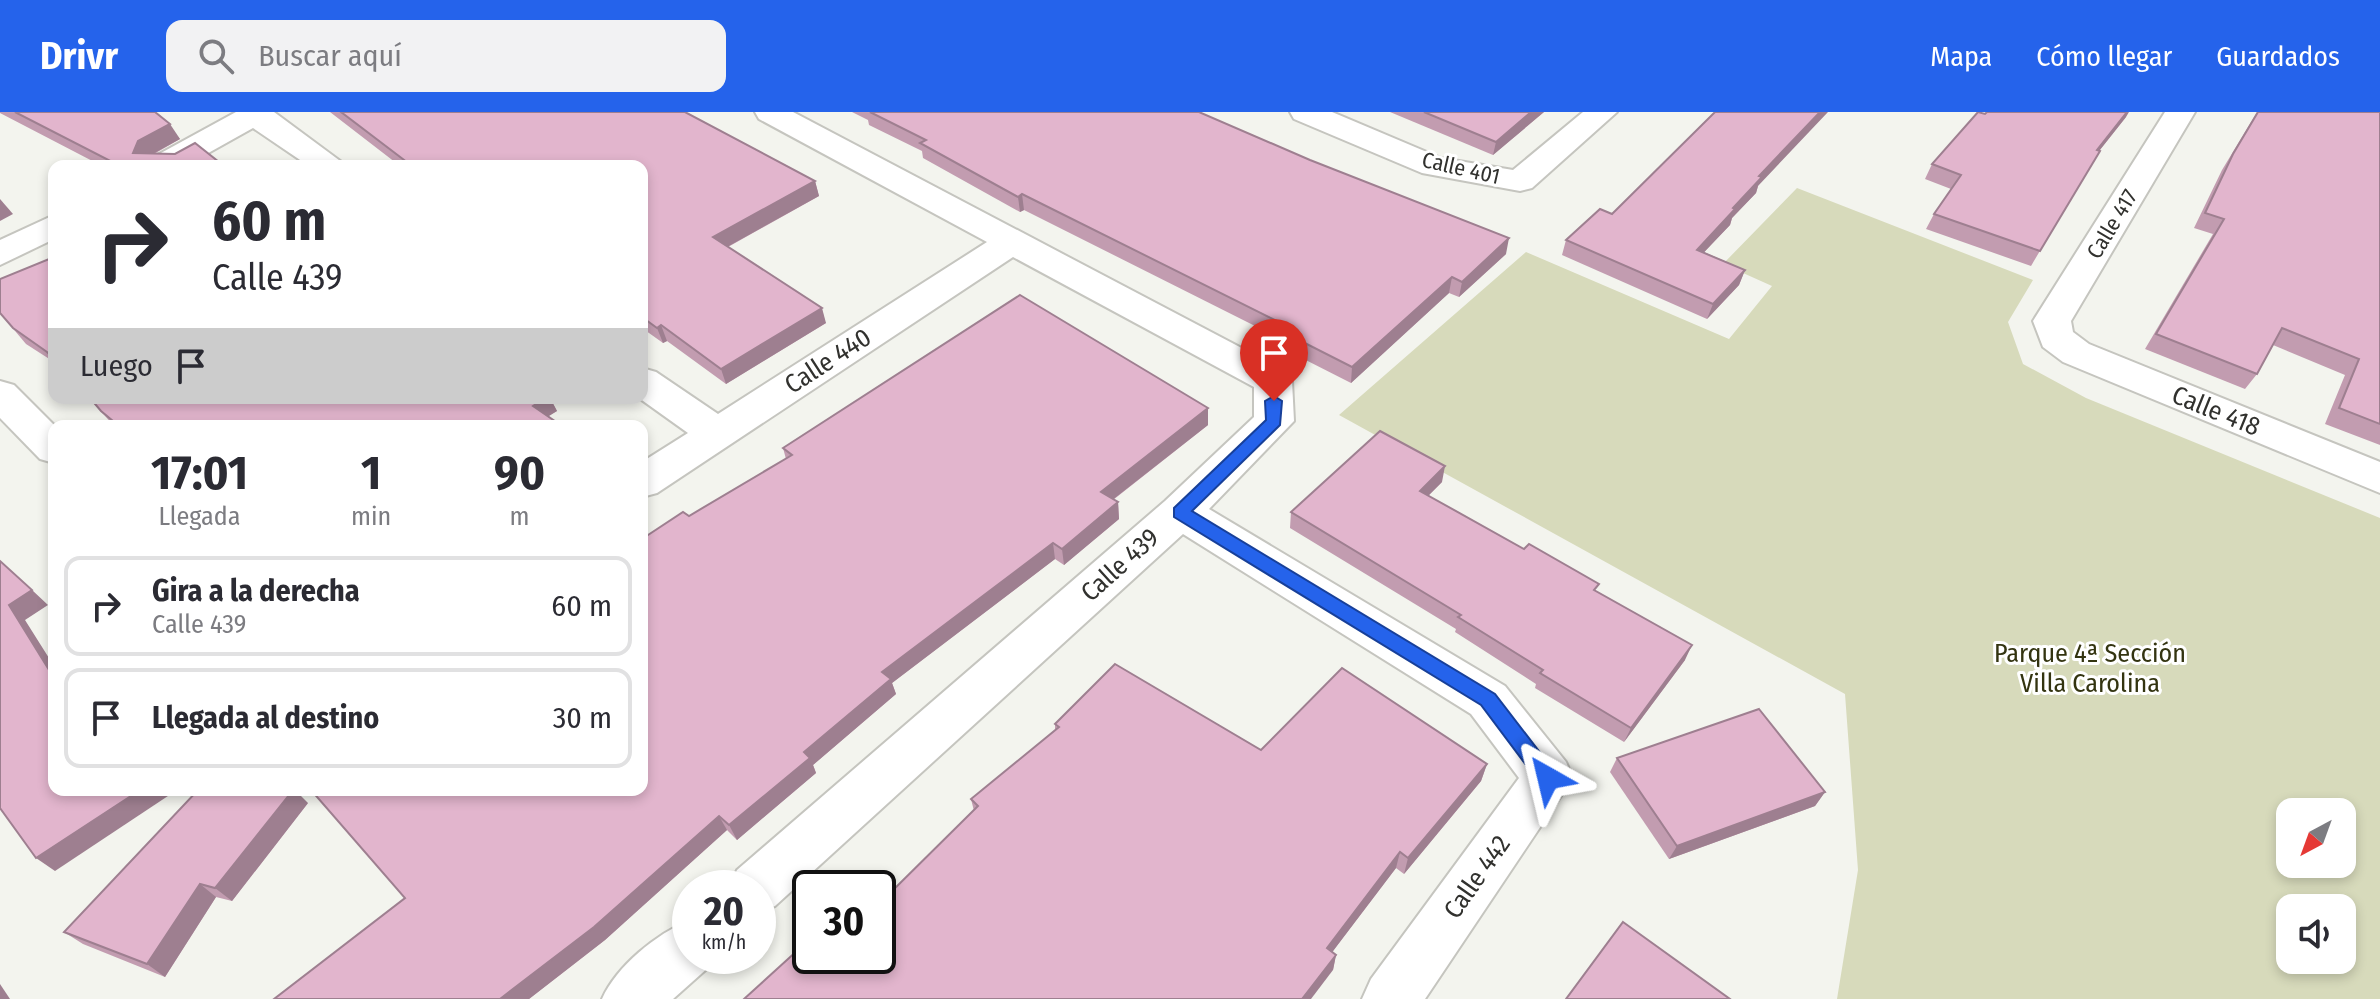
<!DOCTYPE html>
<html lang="es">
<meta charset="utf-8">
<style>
body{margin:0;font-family:"Fira Sans Condensed",sans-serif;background:#f2f2f3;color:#2b2b33;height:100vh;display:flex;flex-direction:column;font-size:30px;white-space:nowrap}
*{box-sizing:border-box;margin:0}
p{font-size:26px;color:#7c7c81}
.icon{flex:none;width:44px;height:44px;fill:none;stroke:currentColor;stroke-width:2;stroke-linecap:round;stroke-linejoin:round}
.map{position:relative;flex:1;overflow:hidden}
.panel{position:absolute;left:48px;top:308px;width:600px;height:376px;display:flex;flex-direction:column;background:#fff;border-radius:16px;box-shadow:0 4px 12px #0003}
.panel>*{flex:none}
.banner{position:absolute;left:48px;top:48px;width:600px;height:244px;border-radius:16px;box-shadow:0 4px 12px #0003;background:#fff;color:#2b2b33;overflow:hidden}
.needle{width:52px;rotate:221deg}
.fabs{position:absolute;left:2276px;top:686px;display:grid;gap:16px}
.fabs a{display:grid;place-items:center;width:80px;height:80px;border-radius:16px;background:#fff;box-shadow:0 4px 12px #0003;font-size:40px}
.speed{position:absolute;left:672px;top:758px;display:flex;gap:16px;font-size:40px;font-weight:700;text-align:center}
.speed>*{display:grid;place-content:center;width:104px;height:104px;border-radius:50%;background:#fff;box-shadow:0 4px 12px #0003;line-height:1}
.speed small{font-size:20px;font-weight:400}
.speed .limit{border:4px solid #111;border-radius:12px;background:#fff;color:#111}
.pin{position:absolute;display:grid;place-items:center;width:68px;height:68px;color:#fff;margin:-82px -34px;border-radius:50% 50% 50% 0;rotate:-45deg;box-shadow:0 0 8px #0007}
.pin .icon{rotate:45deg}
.me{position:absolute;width:88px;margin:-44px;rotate:323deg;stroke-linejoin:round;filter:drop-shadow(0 0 6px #0008)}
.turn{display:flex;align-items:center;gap:28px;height:168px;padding:0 32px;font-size:36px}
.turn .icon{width:104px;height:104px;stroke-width:2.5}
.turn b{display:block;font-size:56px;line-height:68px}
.then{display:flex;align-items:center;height:76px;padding:0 32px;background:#0003;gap:16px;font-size:30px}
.eta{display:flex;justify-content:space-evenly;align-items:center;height:136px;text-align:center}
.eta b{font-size:48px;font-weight:700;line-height:56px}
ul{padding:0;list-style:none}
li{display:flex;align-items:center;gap:24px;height:100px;margin:0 16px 12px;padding:0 16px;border:4px solid #e1e1e2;border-radius:16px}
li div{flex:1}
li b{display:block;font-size:30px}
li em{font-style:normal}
header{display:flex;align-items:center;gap:48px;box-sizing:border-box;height:112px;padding:0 40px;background:#2563eb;color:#fff}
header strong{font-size:38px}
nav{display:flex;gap:44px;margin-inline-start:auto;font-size:28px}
.search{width:560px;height:72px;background:#f2f2f3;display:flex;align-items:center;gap:20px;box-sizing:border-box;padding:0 28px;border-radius:16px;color:#7c7c81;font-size:30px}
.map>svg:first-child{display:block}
.green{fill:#d7dabb;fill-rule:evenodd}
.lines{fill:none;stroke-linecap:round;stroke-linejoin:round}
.minor-casing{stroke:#c5c5bf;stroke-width:4}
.minor{fill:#fff;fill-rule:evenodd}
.wall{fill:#c29cb0}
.shaded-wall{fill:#9e7f90}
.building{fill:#e2b5cd;stroke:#9e7f90;stroke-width:2}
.route{fill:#2563eb;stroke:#184099;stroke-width:2}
.labels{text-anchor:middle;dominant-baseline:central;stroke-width:6;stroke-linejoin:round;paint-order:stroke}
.far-street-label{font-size:22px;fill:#31312e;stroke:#fff}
.street-label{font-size:26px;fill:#31312e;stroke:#fff}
.park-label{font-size:26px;fill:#333410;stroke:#fff}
</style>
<header>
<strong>Drivr</strong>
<div class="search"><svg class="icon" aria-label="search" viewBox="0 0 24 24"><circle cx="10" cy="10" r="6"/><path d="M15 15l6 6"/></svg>Buscar aquí</div>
<nav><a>Mapa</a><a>Cómo llegar</a><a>Guardados</a></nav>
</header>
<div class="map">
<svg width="2380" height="887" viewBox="0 0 2380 887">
<rect width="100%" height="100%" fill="#f3f4ee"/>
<path class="green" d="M1797 76 2033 168 2008 210 2023 252 2086 286 2380 406V887H1837L1858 758 1845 582 1339 303 1526 140 1729 227 1772 174 1723 152ZM2290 700H2342V752H2290ZM2290 796H2342V848H2290Z"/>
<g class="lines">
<defs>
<g id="minor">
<path d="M236 0H274L347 54H309L253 16 185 54H145L150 47Z"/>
<path d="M755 0H793L1287 260 1292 269 1294 309 1209 397 1505 574 1566 650 1573 666 1425 887H1362L1371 867 1519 666 1471 602 1183 422 775 794 758 800V776H729L737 758 1165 389 1254 305V275L1013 145 657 381 642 385V350L688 321 639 286 642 256 656 260 718 302 987 130 759 7Z"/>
<path d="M1290 0H1332L1441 46 1513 58 1583 0H1617L1532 76 1520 79 1422 61 1294 7Z"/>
<path d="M2165 0H2195L2071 209 2073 220 2089 232 2380 350V381L2063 250 2043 235 2033 209Z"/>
<path d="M54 103V127L0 153V128Z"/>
<path d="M0 269 14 273 55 314 54 351 40 347 0 306Z"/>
<path d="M690 808V844H714L710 854 673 887H602C617 854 656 822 690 808Z"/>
</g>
</defs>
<use href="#minor" class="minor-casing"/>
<use href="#minor" class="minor"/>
</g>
<g class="wall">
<path d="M0 0H155L180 27 154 42 224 54H102L0 1Z"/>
<path d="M330 0H685L815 69 819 84 728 135 826 211 726 272 667 229 663 231 642 216V54H400Z"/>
<path d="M852 0H1199L1506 142 1459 185 1449 181 1351 271 1286 238 1287 230 1024 98 1020 100 923 46 922 39 869 13 868 8Z"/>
<path d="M1390 0H1544L1493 43Z"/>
<path d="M2257 0H2380V333L2325 312 2345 263 2273 233 2257 262 2245 277 2145 237 2213 122 2194 116 2222 58Z"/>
<path d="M1985 2 2126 5 2099 39 2031 154 1926 117 1934 102 1951 77 1925 67 1932 52Z"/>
<path d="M1758 74 1756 81 1732 106 1730 113 1704 140 1745 158 1739 173 1707 207 1562 143 1566 128 1612 102Z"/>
<path d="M54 145V250L26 232 0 201Z"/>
<path d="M89 286H550L557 299 548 304 562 314H114Z"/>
<path d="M1208 296V313L1113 388 1118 390 1119 407 1064 453 1055 447 892 571 896 582 813 653 816 661 737 728 727 718 605 828 529 887H274L405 786 689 404 786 347 783 336Z"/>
<path d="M1442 370 1428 384 1596 480 1685 548 1624 630 1535 576 1536 572 1455 520 1456 517 1290 416 1291 400Z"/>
<path d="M1055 612 1261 638 1487 652 1481 669 1404 762 1396 756 1332 840 1336 843 1333 858 878 844 974 699 971 687 1055 618Z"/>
<path d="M1617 646 1825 680 1815 694 1669 747 1610 660Z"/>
<path d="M308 691 232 789 216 785 165 865 83 832 64 820Z"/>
</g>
<g class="shaded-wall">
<path d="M1531 0H1544L1493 43 1496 30Z"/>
<path d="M1820 0H1828L1758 74 1756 81 1732 106 1730 113 1692 153 1697 138 1759 64Z"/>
<path d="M2127 0H2129L2126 5 2088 53 2097 38Z"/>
<path d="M170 12 180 27 149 44 133 41 138 29Z"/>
<path d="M815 69 819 84 718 140 713 125Z"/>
<path d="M1022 82 1024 98 1020 100 1018 85Z"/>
<path d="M0 87 13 102 0 109Z"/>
<path d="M1509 126 1506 142 1459 185 1462 170Z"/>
<path d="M1745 158 1739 173 1707 207 1713 192Z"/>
<path d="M1452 165 1449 181 1351 271 1352 255Z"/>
<path d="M822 196 826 211 726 272 721 257Z"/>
<path d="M661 213 667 229 663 231 657 216Z"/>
<path d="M545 286H550L557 299 541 309 533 294Z"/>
<path d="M1208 296V313L1102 396 1101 380Z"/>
<path d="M1445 354 1442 370 1417 395 1420 379Z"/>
<path d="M1118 390 1119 407 1064 453 1062 437Z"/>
<path d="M1053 431 1055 447 892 571 896 582 813 653 816 661 737 728 729 713 804 640 882 560Z"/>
<path d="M32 478 48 493 25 508 54 554V564L51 561 9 493Z"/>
<path d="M1692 533 1685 548 1624 630 1631 616Z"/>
<path d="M1487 652 1481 669 1404 762 1408 746Z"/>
<path d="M140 678H177L55 759 36 746Z"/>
<path d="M293 678H295L308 691 232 789 215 776Z"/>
<path d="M1825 680 1815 694 1669 747 1677 734Z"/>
<path d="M719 704 727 718 605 828 529 887H500Z"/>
<path d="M1400 740 1396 756 1324 851 1327 836Z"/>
<path d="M200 772 216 785 165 865 147 852Z"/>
<path d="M1336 843 1333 858 1311 887H1302Z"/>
<path d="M0 872 10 887H0Z"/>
</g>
<g class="building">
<path d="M15 0H155L170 12 138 29 133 41 175 42 195 31 224 54H120Z"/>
<path d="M341 0H685L815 69 713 125 822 196 721 257 661 213 657 216 642 205V54H412Z"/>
<path d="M870 0H1199L1310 48 1509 126 1462 170 1452 165 1352 255 1287 222 1293 217 1022 82 1018 85 920 31 926 28Z"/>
<path d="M1424 0H1531L1496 30Z"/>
<path d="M1715 0H1820L1759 64 1762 65 1733 96 1735 97 1697 138 1745 158 1713 192 1566 128 1600 97 1612 102Z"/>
<path d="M1978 0 1985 2 1987 0H2127L2097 38 2100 39 2040 139 1934 102 1961 63 1932 52Z"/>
<path d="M2258 0H2380V312L2339 296 2359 247 2282 216 2257 262 2156 222 2224 107 2205 101 2233 42Z"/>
<path d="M54 145V247L47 240 13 216 0 201V167Z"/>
<path d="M1020 183 1208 296 1101 380 1118 390 1062 437 1053 431 882 560 891 567 804 640 810 646 729 713 719 704 594 815 500 887H274L405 786 311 678H642V427L683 400 689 404 792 343 783 336Z"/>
<path d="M90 286H545L533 294 562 314H119L101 299Z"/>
<path d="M1380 319 1445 354 1420 379 1524 437 1529 432 1599 472 1594 478 1692 533 1631 616 1540 561 1543 558 1458 505 1461 503 1291 400Z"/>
<path d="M0 449 32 478 9 493 51 561 54 559V678H140L36 746 0 696Z"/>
<path d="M1115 552 1261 638 1342 556 1487 652 1408 746 1400 740 1327 836 1336 843 1302 887H744L810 827V844H878V793L978 694 971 687 1059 615 1055 612Z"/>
<path d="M1759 597 1825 680 1677 734 1617 646Z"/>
<path d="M198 678H293L215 776 200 772 147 852 64 820Z"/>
<path d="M1623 810 1730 887H1566Z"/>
</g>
<path class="route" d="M1274 284 1282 289 1280 313 1192 399 1495 582 1555 660 1558 666 1555 673H1541L1481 593 1174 405V396L1266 308 1265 289Z"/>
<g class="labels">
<g class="far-street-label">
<text transform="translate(1461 56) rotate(13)">Calle 401</text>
<text transform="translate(2112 112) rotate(-59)">Calle 417</text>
</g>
<g class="street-label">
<text transform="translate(828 249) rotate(-33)">Calle 440</text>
<text transform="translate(2216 299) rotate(22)">Calle 418</text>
<text transform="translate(1120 453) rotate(-42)">Calle 439</text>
<text transform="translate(1477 765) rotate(-55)">Calle 442</text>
</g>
<g class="park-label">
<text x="2090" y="541">Parque 4ª Sección<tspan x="2090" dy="30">Villa Carolina</tspan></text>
</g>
</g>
</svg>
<div class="fabs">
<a><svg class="needle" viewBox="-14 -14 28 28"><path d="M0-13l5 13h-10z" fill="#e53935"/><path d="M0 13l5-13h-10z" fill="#7c7c81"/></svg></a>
<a><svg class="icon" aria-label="sound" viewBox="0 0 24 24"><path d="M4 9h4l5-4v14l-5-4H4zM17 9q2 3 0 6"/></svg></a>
</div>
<div class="speed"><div>20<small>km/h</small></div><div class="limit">30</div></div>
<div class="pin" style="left:1274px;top:289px;background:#d93025"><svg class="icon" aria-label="arrive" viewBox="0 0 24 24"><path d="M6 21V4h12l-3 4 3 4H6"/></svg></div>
<svg class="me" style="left:1548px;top:666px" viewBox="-20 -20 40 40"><path d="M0-17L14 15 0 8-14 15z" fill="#2563eb" stroke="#fff" stroke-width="4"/></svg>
<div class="banner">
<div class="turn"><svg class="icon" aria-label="right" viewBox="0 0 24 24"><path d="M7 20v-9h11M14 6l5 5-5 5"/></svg><div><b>60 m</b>Calle 439</div></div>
<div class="then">Luego<svg class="icon" aria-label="arrive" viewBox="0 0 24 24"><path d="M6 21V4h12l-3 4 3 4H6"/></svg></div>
</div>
<section class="panel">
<div class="eta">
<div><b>17:01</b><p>Llegada</p></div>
<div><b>1</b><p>min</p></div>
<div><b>90</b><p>m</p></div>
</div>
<ul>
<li><svg class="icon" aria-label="right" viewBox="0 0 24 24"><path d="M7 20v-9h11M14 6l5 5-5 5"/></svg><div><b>Gira a la derecha</b><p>Calle 439</p></div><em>60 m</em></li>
<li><svg class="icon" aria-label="arrive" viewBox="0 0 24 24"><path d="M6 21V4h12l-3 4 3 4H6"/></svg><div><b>Llegada al destino</b></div><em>30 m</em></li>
</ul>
</section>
</div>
